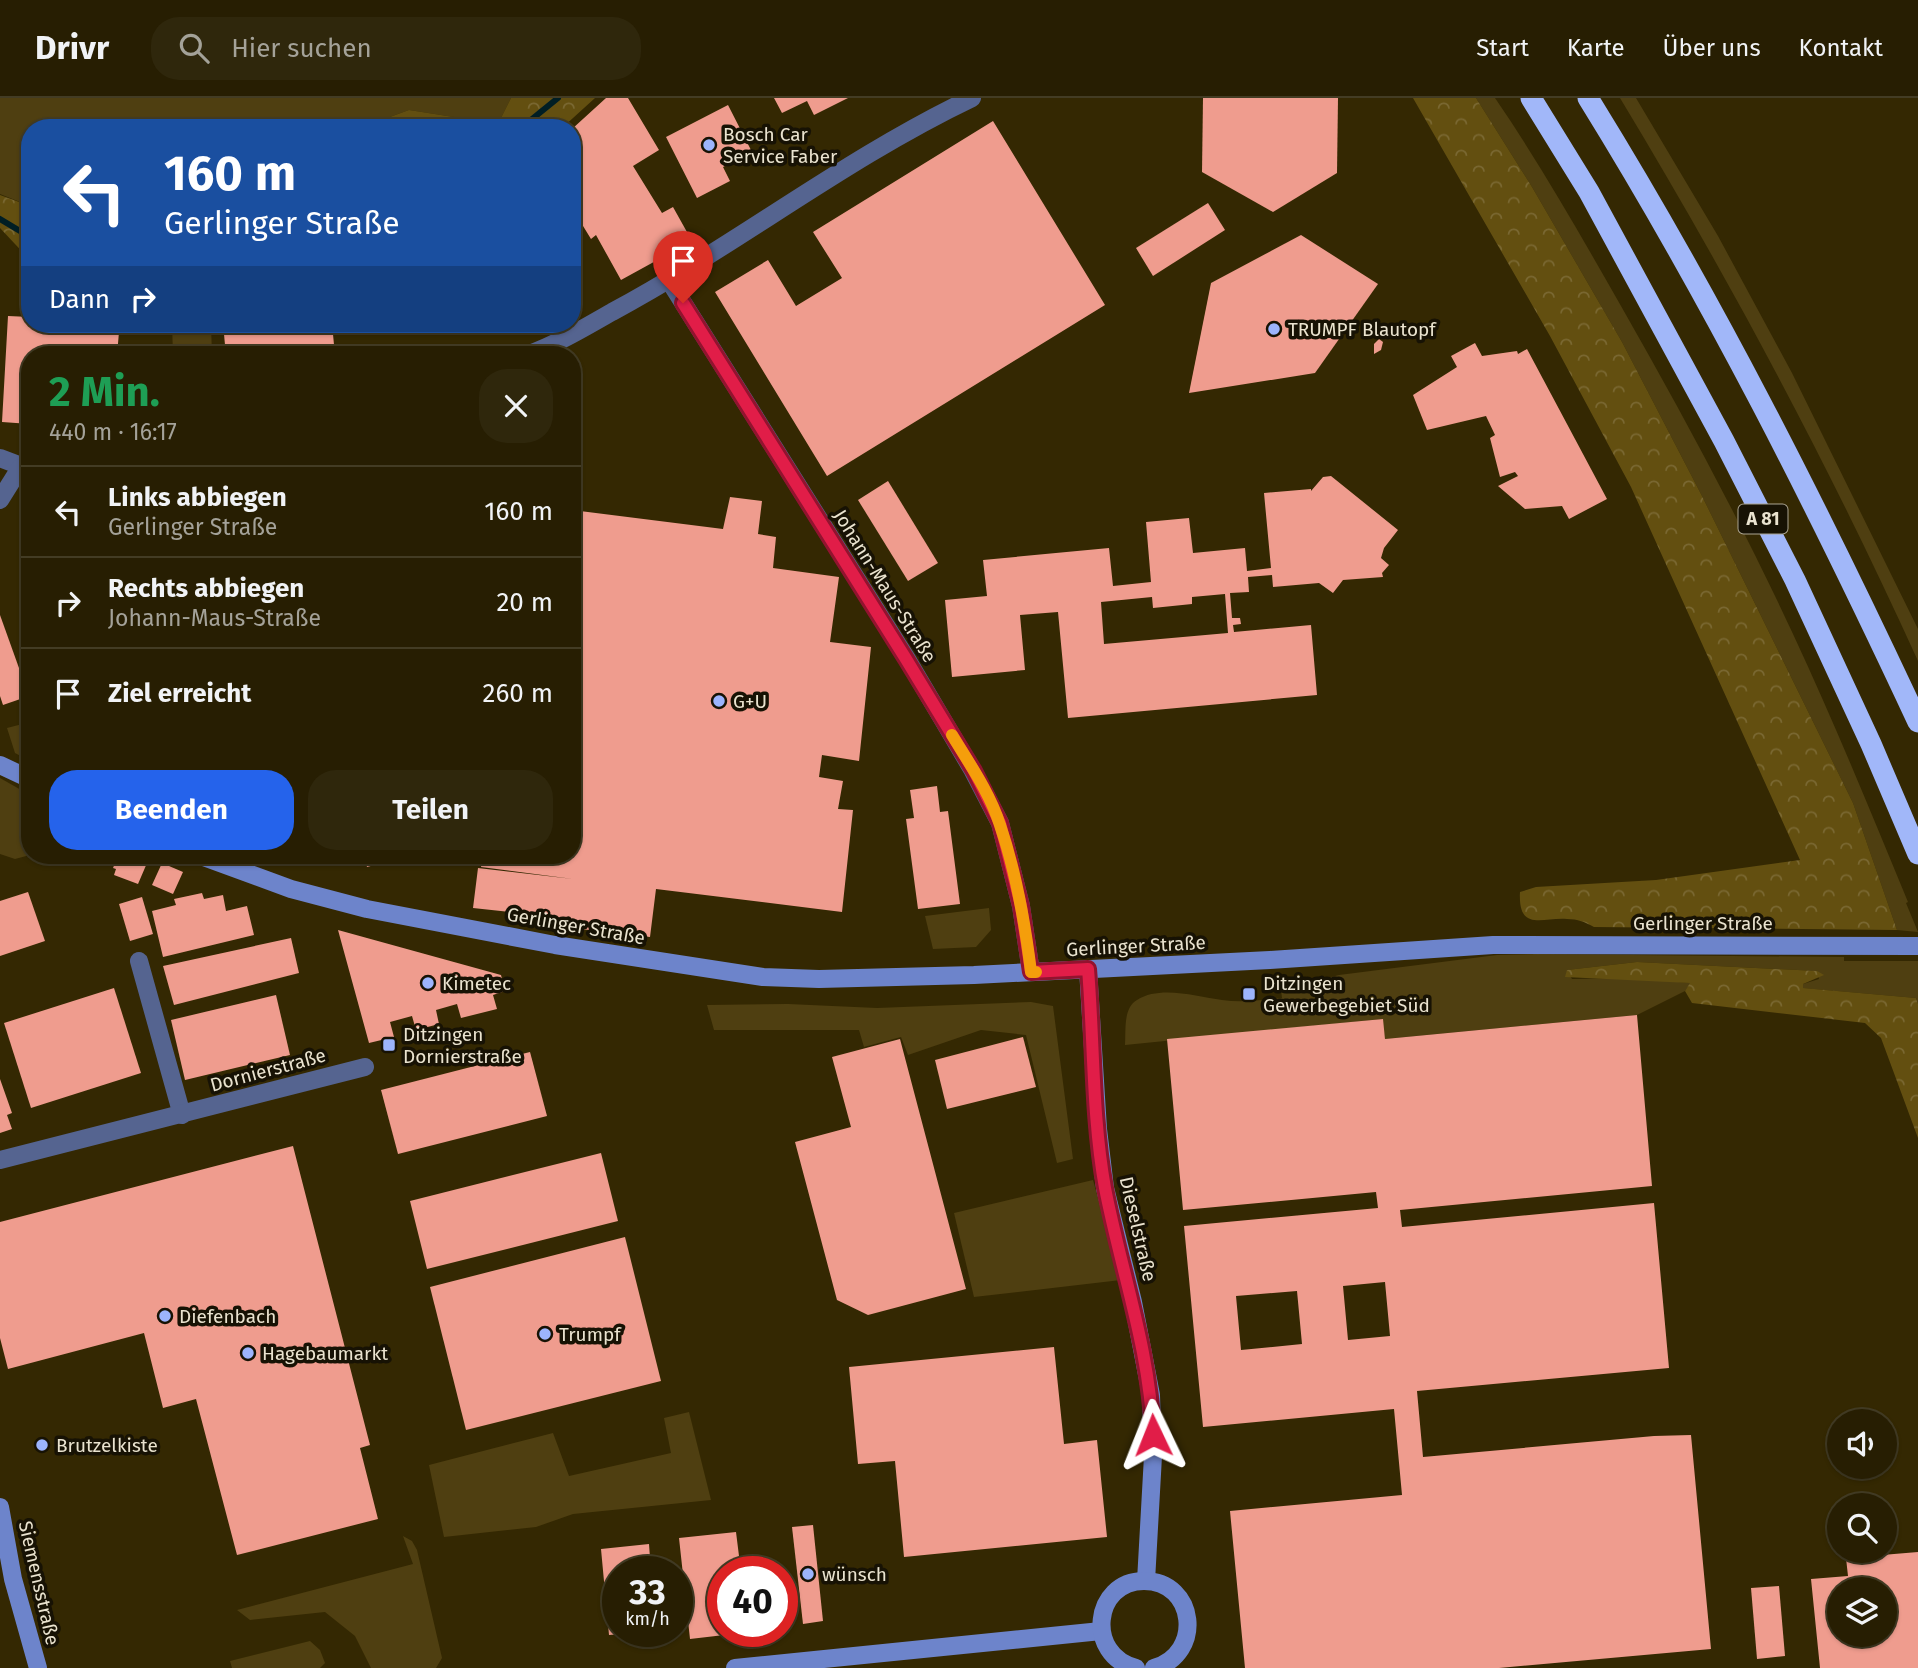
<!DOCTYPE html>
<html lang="de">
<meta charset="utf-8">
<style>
body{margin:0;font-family:"Fira Sans",sans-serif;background:#2f270c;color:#f1f3f6;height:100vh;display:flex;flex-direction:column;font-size:26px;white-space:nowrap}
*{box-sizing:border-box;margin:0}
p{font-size:23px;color:#a4a299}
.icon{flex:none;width:38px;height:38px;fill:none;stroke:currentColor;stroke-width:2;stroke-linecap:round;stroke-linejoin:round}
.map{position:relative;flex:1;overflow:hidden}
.details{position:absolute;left:21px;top:248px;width:560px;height:518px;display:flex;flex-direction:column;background:#271e02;border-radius:28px;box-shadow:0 2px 5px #0004,0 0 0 2px #433c24}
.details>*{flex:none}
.banner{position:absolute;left:21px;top:21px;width:560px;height:214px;border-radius:28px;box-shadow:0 2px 5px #0004,0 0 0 2px #433c24;background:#1a4fa0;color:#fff;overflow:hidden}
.tools{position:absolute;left:1827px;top:1311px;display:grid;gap:14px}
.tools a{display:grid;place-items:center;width:70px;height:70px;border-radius:50%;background:#271e02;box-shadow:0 2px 5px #0004,0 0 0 2px #433c24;font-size:35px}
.speed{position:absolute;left:602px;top:1458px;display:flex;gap:14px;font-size:35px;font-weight:700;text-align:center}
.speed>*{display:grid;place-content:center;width:91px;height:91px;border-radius:50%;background:#271e02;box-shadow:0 2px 5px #0004,0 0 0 2px #433c24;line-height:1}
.speed small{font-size:18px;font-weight:400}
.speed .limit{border:10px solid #d22;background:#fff;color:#111}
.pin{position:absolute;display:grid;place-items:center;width:60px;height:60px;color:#fff;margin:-72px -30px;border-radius:50% 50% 50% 0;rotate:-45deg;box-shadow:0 0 7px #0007}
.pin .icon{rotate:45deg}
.me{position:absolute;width:77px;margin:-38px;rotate:358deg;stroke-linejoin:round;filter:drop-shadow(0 0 5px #0008)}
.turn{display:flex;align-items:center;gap:24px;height:147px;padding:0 28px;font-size:32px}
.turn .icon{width:91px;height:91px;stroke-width:2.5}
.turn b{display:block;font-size:49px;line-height:60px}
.then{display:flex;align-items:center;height:66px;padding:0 28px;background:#0003;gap:14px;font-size:26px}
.round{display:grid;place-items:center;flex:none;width:74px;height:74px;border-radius:28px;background:#2f270c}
.overview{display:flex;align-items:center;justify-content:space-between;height:119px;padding:0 28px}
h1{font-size:42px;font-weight:700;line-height:52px;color:#1e9e55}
.primary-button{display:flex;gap:14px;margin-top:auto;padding:14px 28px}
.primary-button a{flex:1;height:80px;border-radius:28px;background:#2563eb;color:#fff;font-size:28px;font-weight:700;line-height:80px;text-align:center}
.primary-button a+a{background:#2f270c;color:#f1f3f6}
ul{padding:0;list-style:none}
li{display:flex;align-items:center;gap:21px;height:91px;padding:0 28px;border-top:2px solid #433c24}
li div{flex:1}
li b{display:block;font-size:26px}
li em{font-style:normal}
header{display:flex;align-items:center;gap:42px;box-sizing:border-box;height:98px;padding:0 35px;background:#271e02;border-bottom:2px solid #433c24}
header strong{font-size:33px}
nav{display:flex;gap:38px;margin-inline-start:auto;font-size:24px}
.search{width:490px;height:63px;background:#2f270c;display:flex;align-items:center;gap:18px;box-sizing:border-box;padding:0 24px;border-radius:28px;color:#a4a299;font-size:26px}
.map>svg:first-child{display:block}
.grass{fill:#4f3f11}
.forest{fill:url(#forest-crowns)}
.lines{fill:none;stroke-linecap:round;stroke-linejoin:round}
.stream{stroke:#001e24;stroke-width:6}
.building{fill:#ef9c8e;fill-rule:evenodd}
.street{stroke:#556490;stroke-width:18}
.secondary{stroke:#6d84cb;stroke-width:18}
.highway{stroke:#a1b7f9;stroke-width:21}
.route-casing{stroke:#92132f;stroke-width:18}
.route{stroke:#e11d48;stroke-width:12}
.slow{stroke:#f59e0b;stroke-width:12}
.poi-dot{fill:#9cb4fd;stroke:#171204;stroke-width:2.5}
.labels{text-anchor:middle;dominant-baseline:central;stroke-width:7;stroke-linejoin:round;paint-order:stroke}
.shield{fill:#171204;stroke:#aba492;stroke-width:2}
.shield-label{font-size:18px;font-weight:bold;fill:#eae3cf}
.poi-label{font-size:19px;fill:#eae3cf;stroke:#171204;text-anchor:start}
.street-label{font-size:19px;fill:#eae3cf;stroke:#171204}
</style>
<header>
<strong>Drivr</strong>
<div class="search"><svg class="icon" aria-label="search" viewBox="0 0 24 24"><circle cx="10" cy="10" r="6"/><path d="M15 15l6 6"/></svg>Hier suchen</div>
<nav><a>Start</a><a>Karte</a><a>Über uns</a><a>Kontakt</a></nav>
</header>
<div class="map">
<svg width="1918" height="1570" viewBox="0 0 1918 1570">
<defs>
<pattern id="forest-crowns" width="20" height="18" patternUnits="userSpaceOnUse" patternTransform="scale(1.75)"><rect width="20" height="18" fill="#634f10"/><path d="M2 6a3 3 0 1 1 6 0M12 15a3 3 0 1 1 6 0" fill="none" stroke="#7a6832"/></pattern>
</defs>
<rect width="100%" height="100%" fill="#342802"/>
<g class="grass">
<path d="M0 0H511L498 26 409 12 360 30H30V108L0 96Z"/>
<path d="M1476 0H1495C1541 67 1581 138 1621 208 1682 315 1741 424 1793 536 1834 624 1871 714 1908 804L1906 805 1918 834 1897 832 1853 705 1702 398 1622 244 1532 89Z"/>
<path d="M1620 0H1636L1718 138 1792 275 1918 531V563C1830 369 1730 182 1620 0Z"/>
<path d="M172 226H211L212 257H173Z"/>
<path d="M30 624V663L15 655 7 630Z"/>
<path d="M0 680 30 697V757L15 761 0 756Z"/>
<path d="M989 810 991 832 976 849 933 851 925 818Z"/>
<path d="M1536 856 1844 859V863H1918V906L1916 900 1802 890 1803 886 1819 881 1817 873 1637 864 1567 872 1572 881 1627 880 1691 885 1685 893 1637 917 1385 941 1382 921 1125 947C1126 932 1123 910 1137 902 1161 887 1197 899 1222 902 1242 905 1262 902 1282 900L1281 892 1339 877 1497 857Z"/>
<path d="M1031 904 1053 908 1073 1061 1057 1065 1026 937 981 932 908 957 901 939 864 949 859 932H714L707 907 788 906 877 910Z"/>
<path d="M1093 1082 1121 1182 974 1199 954 1115Z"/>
<path d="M689 1314 711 1402 573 1416 536 1429 444 1439 429 1367 553 1335 569 1378 671 1355 664 1320Z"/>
<path d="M403 1438 412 1443 417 1452 442 1560 436 1570H371L355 1538 325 1514 250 1522 237 1512 413 1466Z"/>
<path d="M310 1543 320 1552 325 1565 320 1570H232L230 1563Z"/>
</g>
<g class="forest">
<path d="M511 0H595L562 30H360L409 12 498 26Z"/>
<path d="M1413 0H1476L1532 89 1622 244 1702 398 1853 705 1897 832 1594 829C1585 824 1578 821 1567 821 1542 819 1518 834 1520 794L1536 789 1656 782 1800 762 1631 389 1550 238Z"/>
<path d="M0 97 30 108V162L0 130Z"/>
<path d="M1637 864 1817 873 1824 877 1803 886V890L1916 900 1918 906V1040L1881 940 1865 925 1692 905 1685 893 1690 885 1565 879 1567 872Z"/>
</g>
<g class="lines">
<g class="stream">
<path d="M521 30 558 0"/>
<path d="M0 121 30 139"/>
</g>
</g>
<g class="building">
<path d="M606 0H628L659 52 633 68 662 115 673 109 692 143 621 182 596 137 591 141 572 110V31Z"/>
<path d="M774 0H848L814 17 807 3 782 15Z"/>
<path d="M1338 0 1337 75 1273 114 1202 74 1203 0Z"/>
<path d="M728 7 752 54 723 69 730 83 697 100 666 39Z"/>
<path d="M993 23 1105 207 827 378 715 194 768 162 796 208 842 180 813 134Z"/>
<path d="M1208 105 1225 132 1153 178 1136 150Z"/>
<path d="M1301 137 1378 186 1315 275 1189 295 1211 185Z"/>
<path d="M8 218 30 219V226H50V229L119 234 117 257 49 252 48 257H30V326L2 324Z"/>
<path d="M223 226H332L335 257H226Z"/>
<path d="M1379 241 1383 244 1381 252 1374 256V246Z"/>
<path d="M1475 245 1482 258 1517 253 1518 256 1527 251 1607 401 1569 421 1562 408 1525 411 1498 388 1518 378 1515 374 1500 379 1490 340 1495 337 1486 318 1427 332 1413 297 1457 269 1451 258Z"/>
<path d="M1331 378 1398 432 1384 450 1381 460 1389 467 1382 475 1383 479 1343 482 1333 495 1319 485 1273 489 1272 477 1248 479 1249 494 1230 495 1232 520H1240L1241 526 1233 527 1234 534 1311 527 1317 597 1068 620 1058 514 1020 517 1025 572 952 579 945 502 987 498 983 462 1109 450 1113 488 1151 484 1146 424 1189 420 1193 455 1245 450 1247 473 1271 470 1264 395 1311 391V393L1323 379ZM1225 496 1228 535 1104 546 1101 504 1152 499 1153 510 1192 506V499Z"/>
<path d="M888 383 938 465 908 483 858 402Z"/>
<path d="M730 399 762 403 758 436 776 439 773 470 839 479 830 544 871 549 859 663 822 657 819 679 843 683 838 711 853 712 842 814 656 791 650 839 546 827 547 818 473 810 478 770 573 781 481 769 483 758H572V412L723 431Z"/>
<path d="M0 517 29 598 3 607 0 598Z"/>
<path d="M937 688 940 714 948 713 960 806 918 811 906 721 914 720 910 692Z"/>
<path d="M118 758H150L138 786 114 777 116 771 113 770Z"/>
<path d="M364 758H404V759L367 769Z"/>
<path d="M162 765 183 774 173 796 152 787Z"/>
<path d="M28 794 45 843 0 858V803Z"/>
<path d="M202 795 204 801 223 797 226 813 247 808 254 837 163 859 152 813 176 807 174 801Z"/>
<path d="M142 799 153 836 130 843 119 806Z"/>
<path d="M338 832 501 877 505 893 493 897 497 911 461 920 457 906 436 912 439 926 416 932 412 918 390 924 394 939 369 945Z"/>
<path d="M291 840 299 875 174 907 163 868Z"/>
<path d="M114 890 141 975 31 1010 4 925Z"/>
<path d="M276 897 290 957 185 982 171 922Z"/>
<path d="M1637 917 1652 1088 1400 1112 1402 1129 1654 1105 1669 1270 1417 1293 1423 1359 1654 1338 1691 1337 1711 1551 1499 1570H1245L1230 1413 1402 1397 1394 1311 1203 1329 1184 1128 1378 1110 1376 1094 1183 1112 1167 941 1383 921 1385 941ZM1385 1184 1390 1238 1348 1242 1343 1188ZM1297 1193 1302 1246 1241 1252 1236 1198Z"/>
<path d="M1023 939 1036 989 947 1011 935 962Z"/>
<path d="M900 941 966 1191 868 1217 837 1202 795 1044 851 1029 832 959Z"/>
<path d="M530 954 547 1018 398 1056 381 992Z"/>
<path d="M0 981 12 1015 7 1017 12 1031 0 1035Z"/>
<path d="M293 1048 370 1347 360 1350 378 1421 237 1457 196 1301 163 1310 144 1235 8 1271 0 1240V1124Z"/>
<path d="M601 1055 618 1123 427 1171 410 1103Z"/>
<path d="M625 1139 661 1283 466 1332 430 1189Z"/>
<path d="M1054 1249 1064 1346 1097 1342 1107 1439 904 1459 895 1363 858 1366 849 1269Z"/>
<path d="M813 1427 823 1523 803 1526 792 1429Z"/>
<path d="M736 1434 741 1474H723V1533H733V1536L690 1541 679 1440Z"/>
<path d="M649 1446 651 1474H618V1533H636V1535L609 1537 601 1451Z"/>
<path d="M1918 1454V1570H1820L1811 1481 1848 1478 1846 1460ZM1839 1491H1885V1536H1839Z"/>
<path d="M1779 1488 1785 1558 1757 1561 1751 1490Z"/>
</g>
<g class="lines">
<g class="street">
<path d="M670 184 907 561 973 673 1000 725 1021 808 1031 874"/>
<path d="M527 257C557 246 584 230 612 214 735 148 846 60 972 0"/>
<path d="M0 360 29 371"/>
<path d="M0 402 20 370"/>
<path d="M139 863 182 1017"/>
<path d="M0 1062 365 969"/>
</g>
<g class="secondary">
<path d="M0 667 30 681"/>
<path d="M201 758 291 791 367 811 555 847 763 879 819 881 974 877 1270 862 1493 847 1918 848"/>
<path d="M1088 871 1098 1031 1105 1090 1133 1204 1151 1297 1153 1358 1146 1483"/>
<path d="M0 1409 13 1481 38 1570"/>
<path d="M735 1570 1101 1533"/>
<path d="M1136 1570C1085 1557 1093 1483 1144 1483 1196 1483 1204 1556 1154 1570"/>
</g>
<g class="highway">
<path d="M1531 0 1589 94 1724 343 1795 482 1871 646 1918 756"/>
<path d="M1588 0C1712 200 1818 410 1918 624"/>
</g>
</g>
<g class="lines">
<defs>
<path id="route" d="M683 205 906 561 974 673 1000 725 1021 808 1031 874 1088 871C1094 944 1092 1018 1105 1090 1121 1173 1150 1252 1153 1337"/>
</defs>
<use href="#route" class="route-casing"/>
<use href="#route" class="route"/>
<path class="slow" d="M952 637C969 665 990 695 1000 727 1016 774 1025 825 1031 874H1036"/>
</g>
<g class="poi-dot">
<circle cx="709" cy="47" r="7"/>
<circle cx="1274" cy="231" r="7"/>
<circle cx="719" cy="603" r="7"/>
<circle cx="428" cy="885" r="7"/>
<rect x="1242" y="889" width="14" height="14" rx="3.5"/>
<rect x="382" y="940" width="14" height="14" rx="3.5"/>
<circle cx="165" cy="1218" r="7"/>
<circle cx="545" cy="1236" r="7"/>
<circle cx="248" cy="1255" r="7"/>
<circle cx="42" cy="1347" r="7"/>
<circle cx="808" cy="1476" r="7"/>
</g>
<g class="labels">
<rect class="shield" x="1738.5" y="406.5" width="49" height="29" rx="5"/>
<g class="shield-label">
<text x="1763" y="421">A 81</text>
</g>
<g class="poi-label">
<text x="723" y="36">Bosch Car<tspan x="723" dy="22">Service Faber</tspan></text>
<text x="1288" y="231">TRUMPF Blautopf</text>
<text x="733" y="603">G+U</text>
<text x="442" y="885">Kimetec</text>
<text x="1263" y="885">Ditzingen<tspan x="1263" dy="22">Gewerbegebiet Süd</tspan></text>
<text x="403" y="936">Ditzingen<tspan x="403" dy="22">Dornierstraße</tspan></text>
<text x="179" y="1218">Diefenbach</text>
<text x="559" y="1236">Trumpf</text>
<text x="262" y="1255">Hagebaumarkt</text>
<text x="56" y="1347">Brutzelkiste</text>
<text x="822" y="1476">wünsch</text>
</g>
<g class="street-label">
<text transform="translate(885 488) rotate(58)">Johann-Maus-Straße</text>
<text x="1703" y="825">Gerlinger Straße</text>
<text transform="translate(576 828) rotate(10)">Gerlinger Straße</text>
<text transform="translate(1136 848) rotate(-3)">Gerlinger Straße</text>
<text transform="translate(268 972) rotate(-15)">Dornierstraße</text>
<text transform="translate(1138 1131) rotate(77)">Dieselstraße</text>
<text transform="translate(39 1485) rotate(77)">Siemensstraße</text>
</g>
</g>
</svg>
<div class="tools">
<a><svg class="icon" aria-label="sound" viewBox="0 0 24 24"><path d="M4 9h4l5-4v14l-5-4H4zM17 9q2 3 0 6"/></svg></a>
<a><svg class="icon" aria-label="search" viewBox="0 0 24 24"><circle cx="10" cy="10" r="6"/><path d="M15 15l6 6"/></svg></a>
<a><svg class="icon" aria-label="layers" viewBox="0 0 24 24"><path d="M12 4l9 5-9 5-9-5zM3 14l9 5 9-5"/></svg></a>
</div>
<div class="speed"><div>33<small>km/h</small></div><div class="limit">40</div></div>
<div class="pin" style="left:683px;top:205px;background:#d93025"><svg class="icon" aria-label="arrive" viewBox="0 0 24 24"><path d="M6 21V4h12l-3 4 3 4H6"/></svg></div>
<svg class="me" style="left:1153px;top:1337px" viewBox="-20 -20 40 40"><path d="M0-17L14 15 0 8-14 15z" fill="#e11d48" stroke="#fff" stroke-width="4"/></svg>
<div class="banner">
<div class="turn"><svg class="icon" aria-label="left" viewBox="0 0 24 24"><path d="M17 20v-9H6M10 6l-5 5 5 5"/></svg><div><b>160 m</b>Gerlinger Straße</div></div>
<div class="then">Dann<svg class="icon" aria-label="right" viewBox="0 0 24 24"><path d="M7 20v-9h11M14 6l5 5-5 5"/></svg></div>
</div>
<section class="details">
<div class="overview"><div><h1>2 Min.</h1><p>440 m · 16:17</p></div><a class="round"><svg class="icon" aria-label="close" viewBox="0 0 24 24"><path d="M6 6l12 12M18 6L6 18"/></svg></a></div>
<ul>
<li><svg class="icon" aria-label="left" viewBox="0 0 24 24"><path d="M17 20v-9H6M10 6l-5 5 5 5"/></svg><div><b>Links abbiegen</b><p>Gerlinger Straße</p></div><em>160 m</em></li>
<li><svg class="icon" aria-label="right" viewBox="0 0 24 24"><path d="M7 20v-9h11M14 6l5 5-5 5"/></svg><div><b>Rechts abbiegen</b><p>Johann-Maus-Straße</p></div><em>20 m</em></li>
<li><svg class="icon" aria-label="arrive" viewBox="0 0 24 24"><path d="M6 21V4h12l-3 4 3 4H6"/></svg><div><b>Ziel erreicht</b></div><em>260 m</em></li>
</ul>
<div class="primary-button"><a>Beenden</a><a>Teilen</a></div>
</section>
</div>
